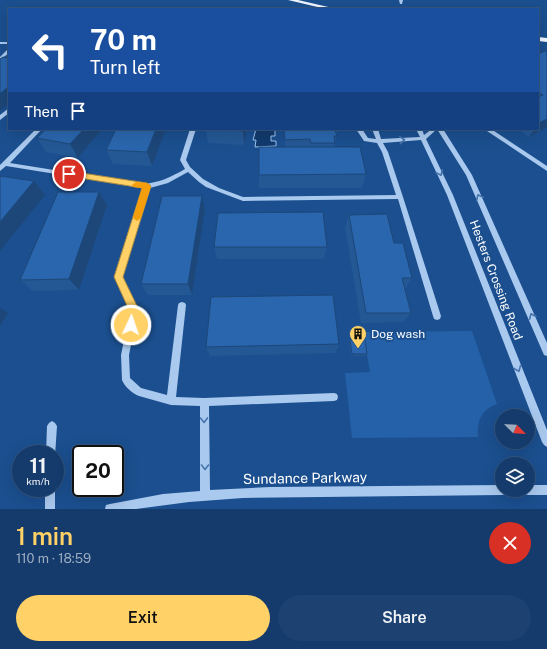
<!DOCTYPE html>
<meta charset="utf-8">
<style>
body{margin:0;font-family:"Public Sans",sans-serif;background:#1d4271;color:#f1f3f6;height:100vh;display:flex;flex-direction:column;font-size:15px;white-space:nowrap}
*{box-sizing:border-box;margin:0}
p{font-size:13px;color:#9dadc1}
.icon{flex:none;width:22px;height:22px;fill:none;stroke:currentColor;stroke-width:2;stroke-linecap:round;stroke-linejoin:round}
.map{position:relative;height:509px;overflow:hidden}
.panel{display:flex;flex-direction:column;background:#143b6b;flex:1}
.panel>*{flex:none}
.hud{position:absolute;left:8px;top:8px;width:531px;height:122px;border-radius:0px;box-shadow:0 4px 16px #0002,0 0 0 1px #33557e;background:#1a4fa0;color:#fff;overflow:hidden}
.needle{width:26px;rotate:114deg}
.buttons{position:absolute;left:495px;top:409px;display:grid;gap:8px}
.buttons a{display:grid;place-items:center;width:40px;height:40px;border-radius:50%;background:#143b6b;box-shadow:0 4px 16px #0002,0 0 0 1px #33557e;font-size:20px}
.speed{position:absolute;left:12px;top:445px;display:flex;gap:8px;font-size:20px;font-weight:700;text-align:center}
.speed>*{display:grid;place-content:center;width:52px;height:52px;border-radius:50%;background:#143b6b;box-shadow:0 4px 16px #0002,0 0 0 1px #33557e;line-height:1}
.speed small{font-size:10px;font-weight:400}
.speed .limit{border:2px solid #111;border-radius:6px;background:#fff;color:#111}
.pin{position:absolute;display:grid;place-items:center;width:34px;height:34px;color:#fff;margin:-17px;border:2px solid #fff;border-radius:50%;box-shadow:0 1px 4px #0007}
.me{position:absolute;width:44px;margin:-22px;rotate:3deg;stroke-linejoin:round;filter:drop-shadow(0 0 3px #0008)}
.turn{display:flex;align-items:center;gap:14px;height:84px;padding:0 16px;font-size:18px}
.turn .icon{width:52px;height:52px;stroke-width:2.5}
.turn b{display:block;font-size:28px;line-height:34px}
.then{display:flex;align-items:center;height:38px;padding:0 16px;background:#0003;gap:8px;font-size:15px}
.round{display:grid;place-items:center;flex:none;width:42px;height:42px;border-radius:21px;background:#1d4271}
.headline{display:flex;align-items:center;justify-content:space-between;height:68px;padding:0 16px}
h1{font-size:24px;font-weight:600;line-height:30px;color:#ffd166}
.cta{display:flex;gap:8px;margin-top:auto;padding:8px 16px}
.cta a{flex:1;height:46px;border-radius:24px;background:#ffd166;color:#111;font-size:16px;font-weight:600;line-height:46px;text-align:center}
.cta a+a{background:#1d4271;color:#f1f3f6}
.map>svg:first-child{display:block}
.green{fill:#2461a8}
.water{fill:#123a6d;stroke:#9cc4f0}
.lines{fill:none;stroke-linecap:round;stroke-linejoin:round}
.minor{fill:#a9c9ee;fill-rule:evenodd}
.major{fill:#f0f6ff;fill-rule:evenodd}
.wall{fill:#245895}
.shaded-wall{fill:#1d4779}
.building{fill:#2a66ad;stroke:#1d4779}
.oneway{stroke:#4674ac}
.route{fill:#ffd166;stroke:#a68842}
.slow{fill:#f59e0b}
.labels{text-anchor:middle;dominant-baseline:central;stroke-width:4;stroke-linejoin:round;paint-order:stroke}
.street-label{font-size:12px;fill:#fff;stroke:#1b4f8f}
.poi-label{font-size:12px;fill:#fff;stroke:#1b4f8f;text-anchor:start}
.near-street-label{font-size:14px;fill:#fff;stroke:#1b4f8f}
</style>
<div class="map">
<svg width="547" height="509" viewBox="0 0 547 509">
<rect width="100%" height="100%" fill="#1b4f8f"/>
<path class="green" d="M472 331 497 404C481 410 477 420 478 437L352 438 345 373 370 372 363 332Z"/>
<path class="water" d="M256 129H275V136H271V141H276V146L255 147 256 140H253Z"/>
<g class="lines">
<g class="minor">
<path d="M399 0H403L402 4H400Z"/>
<rect x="0" y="42" width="9" height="2"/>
<path d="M7 50H9V53L0 60V57Z"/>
<path d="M9 108V113L0 120V115Z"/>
<path d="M36 129H42L10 163 142 184C159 183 171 177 185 169L180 160 190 129H196L186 160 190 167 203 179 219 188 243 197 396 195 382 152 377 143 364 141 356 129H362L368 138 376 139 372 129H378L381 139 420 137 416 129H422L424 135 432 129H443L472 175 547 343V356L544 355 466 175 437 129 426 139 453 195 547 430V447L544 445 542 442 447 195 421 140 383 143 388 152 403 197 441 316 440 319 437 320 434 319 433 316 398 199 243 201 206 187 199 182 188 172 168 183 150 188 123 277 138 310 129 355 130 378 141 388 167 395 178 305 179 303 182 302 185 303 186 305 176 397 204 398 334 393 337 394 338 397 337 400 334 401 209 406 210 490 270 487 502 485V490H507L506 494 502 495 243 498 189 502 136 509H105L106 505 110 504 163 494 200 491V406L171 405 139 396C133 394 124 386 122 380L121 355 130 310 115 277 143 188 6 166 0 171V165Z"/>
<path d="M484 129H491L547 166V171Z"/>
<path d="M52 421 55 423 57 426 55 456V454H46L47 426 49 423Z"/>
<path d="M528 485H547V495H528L524 494 523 490H528Z"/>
<rect x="45" y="488" width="10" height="21"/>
</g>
<g class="major">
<path d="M288 0H298L337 9H326Z"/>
<path d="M538 37 547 38V42L538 41Z"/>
</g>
</g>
<g class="wall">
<path d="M547 52V128H546L529 137 517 129H538V54Z"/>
<path d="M102 129 78 158 46 152 37 138Z"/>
<path d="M116 129H166L152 166 113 164 106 150Z"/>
<path d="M206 129H247L244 145 208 143Z"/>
<path d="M284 129 338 130 334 147 366 174 362 188H259V175L285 147Z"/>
<path d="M202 196 205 209 192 295H148L141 284Z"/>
<path d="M107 205 79 290 33 291 20 280Z"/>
<path d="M349 215 394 243 412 278 405 289 411 313 403 322 361 323 345 227Z"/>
<path d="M214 247H327L324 259H217Z"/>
<path d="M350 340 367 354 366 356H351L349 342Z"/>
<path d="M339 344 335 353 210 356 206 347Z"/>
<path d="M502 428V435L500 429Z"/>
</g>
<g class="shaded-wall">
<path d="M9 86V102L0 111V94Z"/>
<path d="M547 119V127L546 128 529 137 535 129H538V125L539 123Z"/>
<path d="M84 129H102L78 158 70 144Z"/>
<path d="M156 129H166L152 166 147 152Z"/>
<path d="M243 129H247L244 145 243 131Z"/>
<path d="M34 181 45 195 0 251V222Z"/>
<path d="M99 192 107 205 79 290 69 279Z"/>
<path d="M202 196 205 209 192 295 188 284Z"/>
<path d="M0 308 8 313 0 326Z"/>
</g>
<g class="building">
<path d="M545 51 547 52V119L539 123 538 122V97L543 95 538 92V54Z"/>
<path d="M3 57 9 58V86L0 94V59Z"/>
<path d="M46 129H84L70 144 37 138Z"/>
<path d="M116 129H156L147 152 106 150Z"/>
<path d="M212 129H243V131Z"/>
<path d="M284 129H338V130H335L337 136H334L335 143H311L310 139 285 140Z"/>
<path d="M259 147H360L366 174 259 175Z"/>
<path d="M0 176 34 181 0 222Z"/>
<path d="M58 192H99L69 279 20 280Z"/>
<path d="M162 196H202L188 284H141Z"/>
<path d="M323 212 327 247H214L218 213Z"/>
<path d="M387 214 394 243H403L412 278H402L411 313H366L349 215Z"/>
<path d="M333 295 339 344 206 347 211 297Z"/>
<path d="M350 340H365L367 354H352Z"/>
</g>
<defs><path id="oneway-chevron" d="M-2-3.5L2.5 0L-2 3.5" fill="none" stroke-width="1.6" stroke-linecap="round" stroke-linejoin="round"/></defs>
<g class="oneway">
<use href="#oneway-chevron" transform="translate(402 140) rotate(-5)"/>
<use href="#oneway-chevron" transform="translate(440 173) rotate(66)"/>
<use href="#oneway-chevron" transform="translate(479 197) rotate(-115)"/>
<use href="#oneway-chevron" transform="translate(532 316) rotate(-113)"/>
<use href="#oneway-chevron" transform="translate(518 369) rotate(68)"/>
<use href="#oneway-chevron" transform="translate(204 420) rotate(89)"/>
<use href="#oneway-chevron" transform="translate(205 467) rotate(90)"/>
</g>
<path class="route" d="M69 171 147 183 151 186 123 277 139 310 135 328 131 330 127 328 126 325 129 310 114 277 142 188 67 176V172Z"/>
<path class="slow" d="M136 182 147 183 151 186 141 218 137 221 133 218 142 188 133 187 132 185Z"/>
<defs>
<symbol id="building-pin" viewBox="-11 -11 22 30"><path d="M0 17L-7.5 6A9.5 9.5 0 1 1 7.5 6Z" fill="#ffd166" stroke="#1b4f8f"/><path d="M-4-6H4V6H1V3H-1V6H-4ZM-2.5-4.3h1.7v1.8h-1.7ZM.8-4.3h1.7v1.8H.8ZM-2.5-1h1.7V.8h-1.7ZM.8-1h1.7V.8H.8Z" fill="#111"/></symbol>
</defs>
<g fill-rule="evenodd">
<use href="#building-pin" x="348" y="324" width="20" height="27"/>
</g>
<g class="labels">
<g class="street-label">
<text transform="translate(496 280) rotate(69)">Hesters Crossing Road</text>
</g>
<g class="poi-label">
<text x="371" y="334">Dog wash</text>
</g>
<g class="near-street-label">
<text transform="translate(305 478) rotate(-1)">Sundance Parkway</text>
</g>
</g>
</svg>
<div class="buttons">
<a><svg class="needle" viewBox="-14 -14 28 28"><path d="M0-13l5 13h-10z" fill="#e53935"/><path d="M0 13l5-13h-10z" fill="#9dadc1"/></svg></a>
<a><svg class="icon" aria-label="layers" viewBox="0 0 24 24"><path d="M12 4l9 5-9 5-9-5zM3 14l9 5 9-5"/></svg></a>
</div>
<div class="speed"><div>11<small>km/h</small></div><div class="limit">20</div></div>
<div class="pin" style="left:69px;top:174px;background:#d93025"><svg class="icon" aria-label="arrive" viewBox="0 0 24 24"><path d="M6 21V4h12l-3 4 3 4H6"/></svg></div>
<svg class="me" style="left:131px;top:325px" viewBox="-20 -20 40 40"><circle r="17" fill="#ffd166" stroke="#fff" stroke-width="3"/><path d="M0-11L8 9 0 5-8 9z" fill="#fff"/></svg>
<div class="hud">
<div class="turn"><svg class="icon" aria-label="left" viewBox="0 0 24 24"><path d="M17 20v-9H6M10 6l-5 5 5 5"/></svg><div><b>70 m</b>Turn left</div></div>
<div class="then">Then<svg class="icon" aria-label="arrive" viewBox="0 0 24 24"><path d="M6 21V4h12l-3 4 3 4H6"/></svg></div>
</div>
</div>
<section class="panel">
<div class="headline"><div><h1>1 min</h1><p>110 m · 18:59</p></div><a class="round" style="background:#d93025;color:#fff"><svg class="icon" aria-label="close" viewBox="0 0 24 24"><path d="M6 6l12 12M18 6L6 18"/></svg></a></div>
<div class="cta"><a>Exit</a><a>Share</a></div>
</section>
